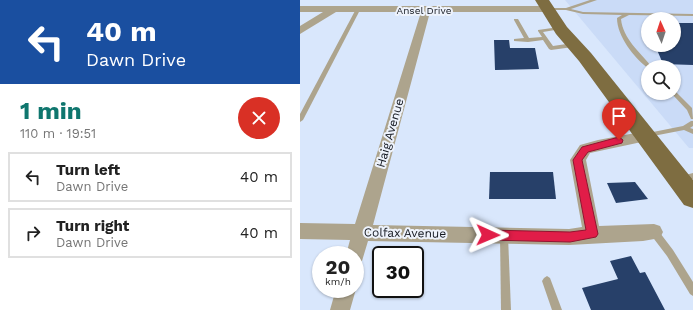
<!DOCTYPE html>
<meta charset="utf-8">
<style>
body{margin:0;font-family:"Work Sans",sans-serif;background:#f2f2f2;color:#222;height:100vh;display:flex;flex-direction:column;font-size:15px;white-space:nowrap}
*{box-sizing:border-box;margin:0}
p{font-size:13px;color:#767676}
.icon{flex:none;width:22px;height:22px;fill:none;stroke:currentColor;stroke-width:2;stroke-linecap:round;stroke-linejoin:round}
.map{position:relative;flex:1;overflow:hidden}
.details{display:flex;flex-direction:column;background:#fff;width:300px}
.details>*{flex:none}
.hud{background:#1a4fa0;color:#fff;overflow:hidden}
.needle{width:26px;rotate:357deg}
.controls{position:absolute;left:341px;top:12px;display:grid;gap:8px}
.controls a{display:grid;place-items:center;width:40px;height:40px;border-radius:50%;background:#fff;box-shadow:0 1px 3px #0004;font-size:20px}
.speed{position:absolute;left:12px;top:246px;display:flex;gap:8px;font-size:20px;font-weight:700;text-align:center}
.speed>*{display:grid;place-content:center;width:52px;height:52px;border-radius:50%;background:#fff;box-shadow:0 1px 3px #0004;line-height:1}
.speed small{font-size:10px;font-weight:400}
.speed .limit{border:2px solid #111;border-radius:6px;background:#fff;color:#111}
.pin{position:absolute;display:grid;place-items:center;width:34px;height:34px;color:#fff;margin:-41px -17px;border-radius:50% 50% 50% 0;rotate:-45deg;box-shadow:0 0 4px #0007}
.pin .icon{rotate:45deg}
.me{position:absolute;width:44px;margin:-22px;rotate:91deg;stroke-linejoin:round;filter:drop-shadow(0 0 3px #0008)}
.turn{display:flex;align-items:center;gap:14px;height:84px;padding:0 20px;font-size:18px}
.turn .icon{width:52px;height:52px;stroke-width:2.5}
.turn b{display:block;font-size:28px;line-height:34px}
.round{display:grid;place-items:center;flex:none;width:42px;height:42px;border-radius:21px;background:#f2f2f2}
.headline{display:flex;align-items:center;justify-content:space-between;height:68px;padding:0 20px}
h1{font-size:24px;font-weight:700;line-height:30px;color:#0f766e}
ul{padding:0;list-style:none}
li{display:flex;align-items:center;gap:12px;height:50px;margin:0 8px 6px;padding:0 12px;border:2px solid #e0e0e0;border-radius:0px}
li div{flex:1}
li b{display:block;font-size:15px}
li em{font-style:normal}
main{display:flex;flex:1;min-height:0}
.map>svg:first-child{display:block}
.built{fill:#cadbf7;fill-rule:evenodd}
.building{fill:#274069}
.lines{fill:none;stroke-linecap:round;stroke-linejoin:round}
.lane{fill:#ada48d;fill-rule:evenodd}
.street{fill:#ada48d;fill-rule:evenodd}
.primary{fill:#7e6d41;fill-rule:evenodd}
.route{fill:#e11d48;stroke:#92132f}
.labels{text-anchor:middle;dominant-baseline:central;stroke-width:4;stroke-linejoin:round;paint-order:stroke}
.far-street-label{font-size:10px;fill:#12161e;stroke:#eef3fc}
.street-label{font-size:12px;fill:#12161e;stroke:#eef3fc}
</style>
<main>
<section class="details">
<div class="hud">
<div class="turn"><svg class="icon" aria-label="left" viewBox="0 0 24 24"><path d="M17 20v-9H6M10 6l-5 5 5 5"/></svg><div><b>40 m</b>Dawn Drive</div></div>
</div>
<div class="headline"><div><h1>1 min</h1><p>110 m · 19:51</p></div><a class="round" style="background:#d93025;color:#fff"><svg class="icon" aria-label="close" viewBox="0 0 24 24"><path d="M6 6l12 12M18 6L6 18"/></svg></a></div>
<ul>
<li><svg class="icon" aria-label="left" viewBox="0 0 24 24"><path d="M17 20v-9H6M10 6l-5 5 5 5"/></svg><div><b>Turn left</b><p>Dawn Drive</p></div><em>40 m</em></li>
<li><svg class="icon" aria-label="right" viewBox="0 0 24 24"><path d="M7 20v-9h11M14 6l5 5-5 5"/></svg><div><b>Turn right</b><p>Dawn Drive</p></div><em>40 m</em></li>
</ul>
</section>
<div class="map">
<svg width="393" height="310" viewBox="0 0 393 310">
<rect width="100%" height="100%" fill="#d9e7fc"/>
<path class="built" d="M265 0H393V148H389ZM348 19H374V45H348ZM348 67H374V93H348Z"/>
<g class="building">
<path d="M374 23H393V65L363 64 355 45H374Z"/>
<path d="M194 40H209L210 48H235L239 69 195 70Z"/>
<path d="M190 172H253L256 199H189Z"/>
<path d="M335 182 348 199 316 203 307 183Z"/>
<path d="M331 256 340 273 345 272 365 310H291L282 288 318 279 310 261Z"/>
</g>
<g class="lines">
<g class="lane">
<path d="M290 0H297L271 9 283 12 393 14V16L329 15 321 19C323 39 340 52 352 67H348V68C334 58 317 36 317 18L322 15 283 14 266 10H247L245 9 247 8H266Z"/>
<path d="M56 9 60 10 3 120 0 122V114Z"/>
<path d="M214 19H218L229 38 242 37 238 31V30L259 27 261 28V29L243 32 253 46 273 43 276 45 273 47 251 50 249 49 243 40 228 42 214 41V39L224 38 214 20Z"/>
<path d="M374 91 376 92 392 108 393 119H391L387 110 372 94 371 93H374Z"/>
<path d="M391 121H393V126L390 128 393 129V134L384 130 348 137 345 135 348 133 383 126Z"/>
<path d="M393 173V179L381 182 378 181 377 179 378 177Z"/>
<path d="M354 228 357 229 373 250 393 282V296L390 294 367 256 351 235 350 232 351 229Z"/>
<path d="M204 232 207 233 208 236 211 310H201L200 236 201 233Z"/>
<path d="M247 276 250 278 262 310H252L242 281 244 278Z"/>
</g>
<g class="street">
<path d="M0 6H247L252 9 247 12H130L73 225 269 229 282 227 270 160 280 145 298 140 346 131 351 132 353 136 351 140 290 153 286 160 299 226 354 224 360 226 363 232 360 238 343 241 269 245 68 241 62 261 55 264V255H46L50 240 0 239V223L55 224 121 12H36L0 34V26L23 12H0Z"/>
<path d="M55 287 56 289 50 310H30L36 289H55Z"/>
</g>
<path class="primary" d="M235 0H249L267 27 291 53 393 180V208L384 205 279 61 256 34Z"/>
</g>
<path class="route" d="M319 137 323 140 322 143 288 152 282 160 298 234 296 237 270 242 188 240 184 239 183 235 184 232 188 230 270 232 286 230 273 160 282 147Z"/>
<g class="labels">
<g class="far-street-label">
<text x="124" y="10">Ansel Drive</text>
</g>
<g class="street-label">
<text transform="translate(90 133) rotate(-74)">Haig Avenue</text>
<text transform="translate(105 233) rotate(1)">Colfax Avenue</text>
</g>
</g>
</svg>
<div class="controls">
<a><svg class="needle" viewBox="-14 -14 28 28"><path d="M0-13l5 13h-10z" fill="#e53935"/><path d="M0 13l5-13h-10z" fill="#767676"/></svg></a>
<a><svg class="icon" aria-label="search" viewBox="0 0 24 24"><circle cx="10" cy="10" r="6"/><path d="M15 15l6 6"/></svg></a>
</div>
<div class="speed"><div>20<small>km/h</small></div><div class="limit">30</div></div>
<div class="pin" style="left:319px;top:140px;background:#d93025"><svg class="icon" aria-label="arrive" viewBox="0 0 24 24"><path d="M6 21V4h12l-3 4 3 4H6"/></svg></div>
<svg class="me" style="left:188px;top:235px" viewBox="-20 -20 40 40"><path d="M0-17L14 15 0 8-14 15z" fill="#e11d48" stroke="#fff" stroke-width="4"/></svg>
</div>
</main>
